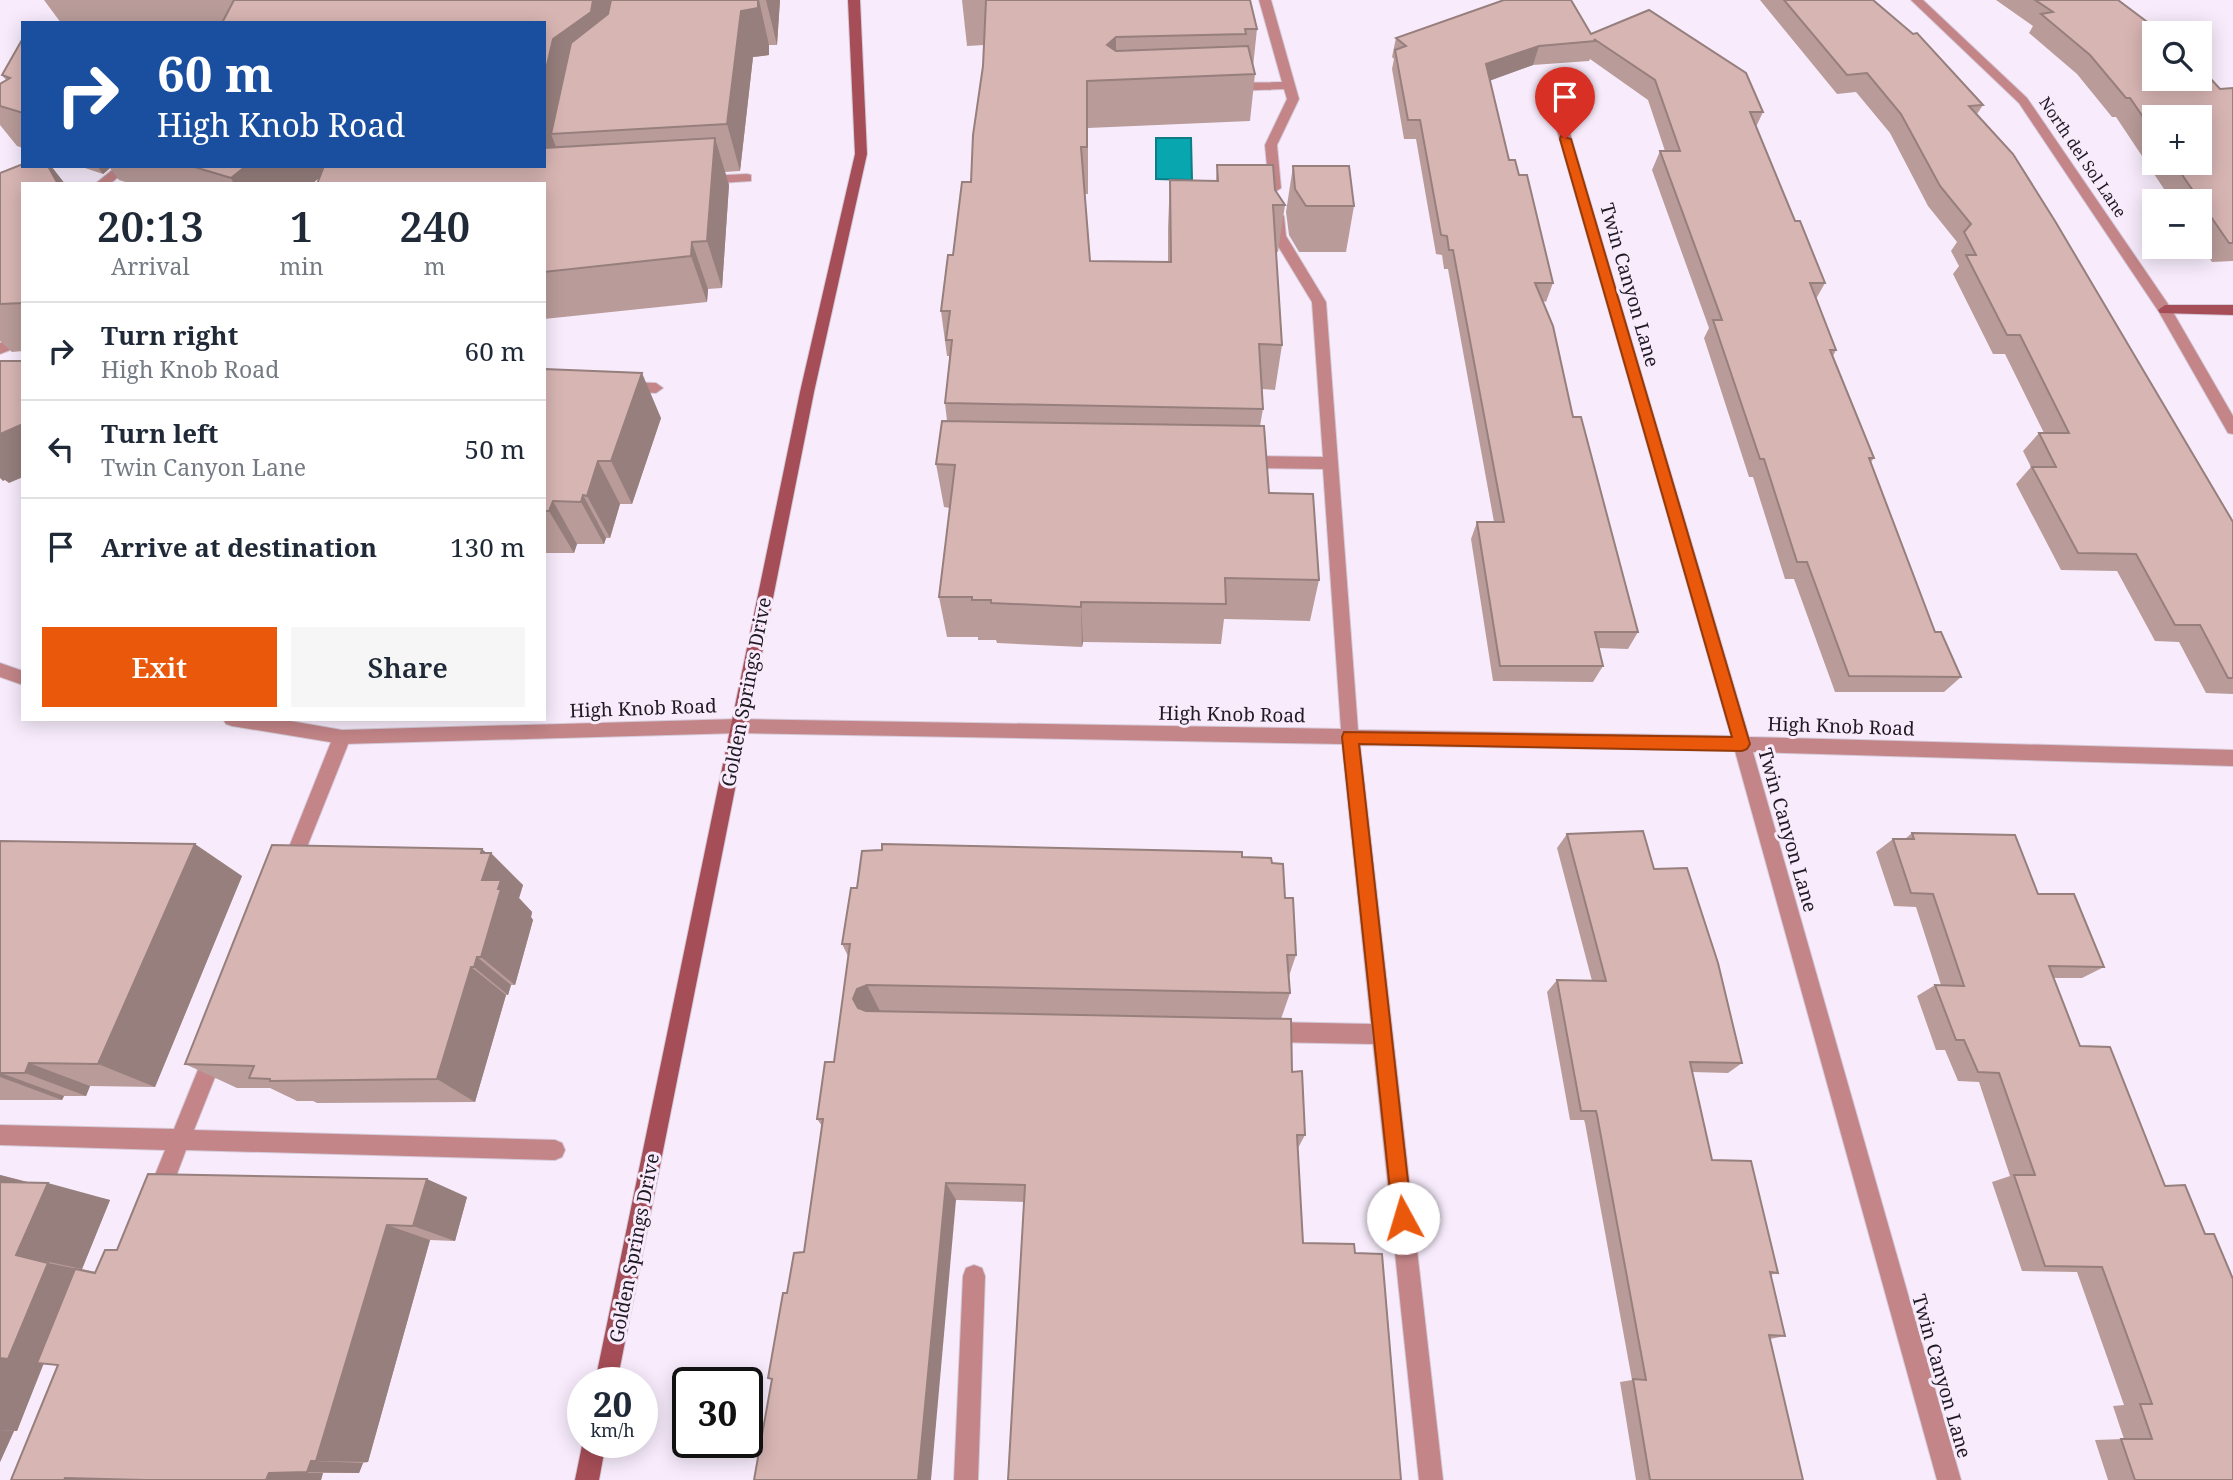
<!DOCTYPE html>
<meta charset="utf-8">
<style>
body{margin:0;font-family:"Noto Serif",serif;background:#f6f6f7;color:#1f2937;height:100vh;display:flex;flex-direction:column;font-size:26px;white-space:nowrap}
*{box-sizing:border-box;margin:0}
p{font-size:23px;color:#747a83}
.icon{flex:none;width:38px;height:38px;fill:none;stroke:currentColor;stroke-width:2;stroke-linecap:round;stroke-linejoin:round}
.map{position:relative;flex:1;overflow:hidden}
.side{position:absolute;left:21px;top:182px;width:525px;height:539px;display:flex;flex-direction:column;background:#fff;border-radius:0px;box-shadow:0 4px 18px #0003}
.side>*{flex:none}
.hud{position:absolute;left:21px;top:21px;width:525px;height:147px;border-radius:0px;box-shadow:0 4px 18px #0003;background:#1a4fa0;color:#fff;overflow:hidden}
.controls{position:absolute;left:2142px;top:21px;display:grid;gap:14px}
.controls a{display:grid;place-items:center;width:70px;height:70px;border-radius:0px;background:#fff;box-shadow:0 4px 18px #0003;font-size:35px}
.speed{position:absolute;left:567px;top:1367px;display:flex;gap:14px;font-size:35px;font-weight:700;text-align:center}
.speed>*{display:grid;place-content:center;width:91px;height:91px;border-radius:50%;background:#fff;box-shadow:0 4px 18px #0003;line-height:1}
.speed small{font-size:18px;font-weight:400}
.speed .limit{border:4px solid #111;border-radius:10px;background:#fff;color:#111}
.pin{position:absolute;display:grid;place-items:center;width:60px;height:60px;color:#fff;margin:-72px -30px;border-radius:50% 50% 50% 0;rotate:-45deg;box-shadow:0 0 7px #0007}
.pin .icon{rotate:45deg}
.me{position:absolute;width:77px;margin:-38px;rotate:354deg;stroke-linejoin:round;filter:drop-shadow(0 0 5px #0008)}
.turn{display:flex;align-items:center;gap:24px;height:147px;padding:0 21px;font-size:32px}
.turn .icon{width:91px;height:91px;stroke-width:2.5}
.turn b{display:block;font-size:49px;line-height:60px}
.eta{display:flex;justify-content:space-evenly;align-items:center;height:119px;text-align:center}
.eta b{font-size:42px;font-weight:600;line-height:49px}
.cta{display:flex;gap:14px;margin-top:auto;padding:14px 21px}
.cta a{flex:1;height:80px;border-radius:0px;background:#ea580c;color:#fff;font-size:28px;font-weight:600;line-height:80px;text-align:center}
.cta a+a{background:#f6f6f7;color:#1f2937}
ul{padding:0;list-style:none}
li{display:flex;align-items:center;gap:21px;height:98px;padding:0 21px;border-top:2px solid #e0e1e3}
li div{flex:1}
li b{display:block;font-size:26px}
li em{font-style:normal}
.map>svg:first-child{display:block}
.water{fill:#08a6af;stroke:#0f7c85;stroke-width:2}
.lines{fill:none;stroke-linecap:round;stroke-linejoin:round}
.lane-casing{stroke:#d5cad9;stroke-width:2}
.street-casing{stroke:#d5cad9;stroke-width:2}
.secondary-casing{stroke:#d5cad9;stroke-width:2}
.lane{fill:#c38588;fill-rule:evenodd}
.street{fill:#c38588;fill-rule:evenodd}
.secondary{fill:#a64e57;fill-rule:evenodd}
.wall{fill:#b99c9a;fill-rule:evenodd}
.shaded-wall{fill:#967f7d}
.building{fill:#d7b5b3;stroke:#967f7d;stroke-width:2}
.route{fill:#ea580c;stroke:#983908;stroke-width:2}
.labels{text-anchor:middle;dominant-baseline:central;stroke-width:6;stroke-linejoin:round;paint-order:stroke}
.far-street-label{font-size:16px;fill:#201a23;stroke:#f8ecfc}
.street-label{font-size:19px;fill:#201a23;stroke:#f8ecfc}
</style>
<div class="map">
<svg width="2233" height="1480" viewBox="0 0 2233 1480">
<rect width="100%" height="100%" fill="#f8ecfc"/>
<path class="water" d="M1156 138H1191L1192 180 1156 179Z"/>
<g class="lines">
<defs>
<g id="lane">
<path d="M117 166H131L110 184H95Z"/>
<path d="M747 174 751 175V181L705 184 699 180 705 176Z"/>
<path d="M23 334V345L0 354V343Z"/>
<path d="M625 382 656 383 663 388 656 393 620 391 618 387Z"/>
<path d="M342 730 348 732 351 737 299 867 297 873 290 875 283 873 281 867 333 737 336 732Z"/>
<path d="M215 1042 222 1045 225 1052 194 1130 555 1140 562 1143 565 1150 562 1157 555 1160 186 1150 166 1203 158 1206 150 1203 147 1195 165 1150 0 1145V1125L174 1129 208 1045Z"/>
</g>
<g id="street">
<path d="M1259 0H1271L1299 99 1277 145 1281 188 1275 192 1269 188 1265 145 1287 99 1284 89 1233 91 1227 87 1233 83 1282 82Z"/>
<path d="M1911 0H1923L2027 98 2170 307 2233 416V434L2228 433 2159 312 2019 103Z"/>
<path d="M1558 109 1564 113 1749 737 2233 750V766L1753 752 1961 1480H1937L1735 751 1360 745 1443 1480H1419L1373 1044 1267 1042 1260 1039 1257 1032 1260 1025 1267 1022 1371 1024 1342 744 739 733 342 744 232 726 226 724 223 719H279L342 730 739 719 1341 729 1323 469 1243 468 1235 462 1243 456 1323 457 1312 302 1272 236 1270 216 1277 212 1284 216 1286 236 1326 302 1358 730 1731 736 1552 113Z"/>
<path d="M0 663 23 671V685L0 677Z"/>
<path d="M974 1265 982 1268 985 1276 978 1480H954L963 1276 966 1268Z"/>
</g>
<g id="secondary">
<path d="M848 0H860L867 154 814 392 617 1382H595L800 392 855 154Z"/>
<path d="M2165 305H2233V315L2160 313 2158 310Z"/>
<path d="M583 1441 606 1442 599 1480H575Z"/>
</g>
</defs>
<use href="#lane" class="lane-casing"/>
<use href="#street" class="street-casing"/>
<use href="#secondary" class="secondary-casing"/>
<use href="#lane" class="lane"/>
<use href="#street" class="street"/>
<use href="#secondary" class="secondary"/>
</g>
<g class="wall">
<path d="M44 0H780L777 45H769V55L753 57 740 171 725 172 729 185 722 288 708 289 707 302 544 319V184L320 177 312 184H132L119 180 110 168 103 174 79 166H544V23H61Z"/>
<path d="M962 0H1250L1257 29 1253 67 1255 74 1250 121 1088 128V194H1084L1090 261 1168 262V227L1170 180 1216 181 1217 165 1275 190 1285 205 1278 252H1276L1282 345 1275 390 1262 389 1263 409 1260 426 1269 493 1319 580 1310 621 1224 619 1221 644 1083 642 1082 647 997 643 996 640H978V637H947L939 597 950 508 944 507 936 464 947 421 945 403 950 361 949 356H947L941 311 971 182 983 66 984 45 967 46Z"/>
<path d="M1760 0H1873L1983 105 1977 114 2233 522V694L2206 693 2179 642 2155 641 2117 571 2061 570 2016 484 2031 467 2023 451 2039 433H2044L2005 354H1993L1953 274 1959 266 1951 251 1957 242 1928 206 1890 133 1856 92 1837 94Z"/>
<path d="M1996 0H2118L2220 89 2233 88V261L2212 262 2200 243V201H2172L2116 117H2112L2077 74 2029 33 2033 26ZM2154 117 2200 163H2154Z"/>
<path d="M1591 34 1763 112 1756 127 1795 221 1825 283 1816 299 1836 350 1833 356 1874 458 1871 462 1935 632 1961 677 1944 692H1835L1794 579H1785L1753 477H1749L1704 338 1709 328 1652 170 1660 151H1665L1648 100 1590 59 1589 61 1533 65 1490 80 1509 160 1519 175 1553 283 1546 302 1543 301 1573 417 1638 632 1628 649 1598 648 1603 666 1593 682 1493 681 1471 539 1477 522H1494L1448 269H1444L1442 255 1436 254 1416 139H1404L1392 69 1394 59 1392 57 1396 38Z"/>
<path d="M23 38V148L17 146 0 125V84L6 80 2 75Z"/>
<path d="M23 166H51L65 184H23V351L12 352 0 341V173Z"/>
<path d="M1293 166 1354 206 1346 252H1299L1289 235 1286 212Z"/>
<path d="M544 369 661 418 632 504H620L610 538H606L604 544H577L574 553H544Z"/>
<path d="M1912 833 2038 894 2104 967 2082 978H2054L2233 1480H2108L2095 1440 2124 1439 2113 1406 2124 1405 2077 1272 2022 1271 1992 1182 2010 1176 1979 1082 1958 1081 1945 1050H1936L1917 996 1935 985H1941L1916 907 1894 906 1876 852 1893 839H1905Z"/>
<path d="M1567 834 1654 869 1742 1063 1728 1073 1692 1072 1712 1160 1778 1273 1770 1275 1785 1336 1770 1339 1803 1480H1636L1620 1382 1632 1380 1585 1123 1584 1120H1570L1547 992 1557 980 1592 981 1557 848Z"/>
<path d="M0 841 242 876 155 1087 90 1086 86 1096H64L62 1100H0Z"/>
<path d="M486 853 523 885 519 898 532 912 531 917 533 920 515 985H511L508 995H506L475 1102 317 1103 313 1101H297L270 1088H237L185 1064Z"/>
<path d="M1242 857 1272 863 1285 898 1296 955 1289 976 1290 993 1281 1019 1305 1135 1298 1148 1303 1243 1355 1253 1401 1480 1024 1202 956 1200 787 1293 804 1252 822 1126 817 1119 834 1062 848 956 842 944Z"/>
<path d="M0 1175 28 1182 110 1200 82 1269 96 1272 117 1250 467 1197 455 1241 430 1240 368 1462 363 1463 359 1473H323L321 1480 58 1365 43 1363 17 1431H14L0 1462Z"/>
</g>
<g class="shaded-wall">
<path d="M593 0H616L551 134 558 152 544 166V78L553 39Z"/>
<path d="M759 0 769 45V55L753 57 740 171 727 124 741 11Z"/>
<path d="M766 0H780L777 45Z"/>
<path d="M1116 37V80L1107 45Z"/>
<path d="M1539 46 1533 65 1481 84 1486 64Z"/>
<path d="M715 138 729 185 722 288 707 241Z"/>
<path d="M48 166H51L65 184H58Z"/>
<path d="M97 166H109L110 168 103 174Z"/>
<path d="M246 166H333L312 184H234L231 178Z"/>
<path d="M692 242 708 289 707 302 691 256Z"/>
<path d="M642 373 661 418 632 504 611 461Z"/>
<path d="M23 424V477L9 483 5 480 3 481 0 478V434Z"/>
<path d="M598 461 620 504 610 538 587 496Z"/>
<path d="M583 495 606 538 604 544 581 502Z"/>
<path d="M553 501 577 544 574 553 549 511Z"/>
<path d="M1081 602 1083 642 1082 647 1081 607Z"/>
<path d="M195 844 242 876 155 1087 98 1064Z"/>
<path d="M482 849 490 856 491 853 523 885 519 898 532 912 531 917 533 920 515 985 481 957V853Z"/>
<path d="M477 957 511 985 508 995 474 967Z"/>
<path d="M471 967 506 995 475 1102 437 1079Z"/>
<path d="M867 985 880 1011 868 1025 853 999 857 989Z"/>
<path d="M29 1063 90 1086 86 1096 25 1073Z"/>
<path d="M1 1073 64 1096 62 1100 0 1077Z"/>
<path d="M0 1175 46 1187 48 1183 110 1200 82 1269 16 1255 0 1188Z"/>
<path d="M427 1179 467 1197 455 1241 413 1226Z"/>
<path d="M946 1183 956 1200 931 1480H918Z"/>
<path d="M387 1225 430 1240 368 1462 316 1461Z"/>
<path d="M48 1263 112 1276 44 1363 17 1431 0 1430V1357Z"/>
<path d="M0 1430 14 1431 0 1462Z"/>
<path d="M311 1461 363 1463 359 1473 307 1472Z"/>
<path d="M269 1473H323L321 1480H266Z"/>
<path d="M65 1478 132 1480H64Z"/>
</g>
<g class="building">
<path d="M234 0H593L591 12 553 39 544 78V23H222Z"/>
<path d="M611 0H758V8L741 11 727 124 551 134 571 43 608 14Z"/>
<path d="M986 0H1250L1257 29H1245L1246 34 1116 37 1107 45 1116 51 1248 46 1255 74 1087 81V147H1081L1090 261 1171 262 1170 180 1218 181 1217 165H1273L1275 190 1285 205H1273L1282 345 1259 344 1263 409 945 403 952 340H946L950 311H941L948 255H953L962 182H971L973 135 983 66Z"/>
<path d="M1504 0H1571L1591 34 1649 10 1746 73 1763 112H1750L1795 221H1800L1825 283H1810L1836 350H1830L1874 458H1869L1935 632H1941L1961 677 1849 676 1807 562H1797L1764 459H1760L1713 320H1722L1660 151H1680L1655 80 1594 39 1596 41 1539 46 1486 64 1509 160H1515L1519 175H1527L1553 283H1535L1553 326 1573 417H1581L1638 632H1595L1603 666H1500L1477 522H1504L1453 250H1449L1447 236 1441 235 1420 120H1408L1395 50 1406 46 1396 38Z"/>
<path d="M1784 0H1873L1913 34 1917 33 1983 105 1969 106 2013 154 2055 221 2233 522V678H2228L2200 625H2175L2136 554 2078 553 2032 467H2056L2039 433H2069L2020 335H2007L1966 255H1976L1964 232 1971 224 1940 186 1901 114 1867 73 1847 75Z"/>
<path d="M2035 0H2118L2162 33H2154V79H2200V67L2220 89 2233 88V243H2229L2174 163H2200V117H2154V133L2130 98H2126L2090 55 2041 14 2053 12Z"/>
<path d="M23 38V113L0 106V84L10 78 2 75Z"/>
<path d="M715 138 707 241 692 242 691 256 544 272V184H317L324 166H544V148Z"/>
<path d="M23 164V166H48L58 184H23V303L0 304V173Z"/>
<path d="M191 166H246L231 178Z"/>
<path d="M1293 166H1349L1354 206H1306L1295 189Z"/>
<path d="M0 361H23V424L0 434Z"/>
<path d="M544 369 642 373 611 461H598L587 496 583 495 581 502 553 501 549 511H544Z"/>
<path d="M942 421 1264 426 1269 493 1313 494 1319 580 1225 578 1226 604 1081 602V607L991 603V600H972V597H939L955 465 936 464Z"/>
<path d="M1643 831 1654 869 1687 868 1718 963 1742 1063 1690 1062 1712 1160 1751 1161 1778 1273 1770 1272 1785 1336 1769 1335 1803 1480H1650L1633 1379 1646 1380 1597 1115 1596 1111H1581L1557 980 1606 981 1567 834Z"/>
<path d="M1912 833 2015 835 2038 894H2074L2104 967 2049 966 2080 1046 2110 1047 2165 1186 2185 1185 2205 1234H2214L2233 1279V1480H2135L2121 1439H2152L2140 1404H2152L2102 1267 2045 1266 2014 1175H2035L1999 1073 1978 1072 1964 1040H1956L1935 985 1964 986 1933 894 1911 893 1893 839H1914Z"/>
<path d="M0 841 195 844 98 1064 29 1063 25 1073H1L0 1076Z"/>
<path d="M882 844 1242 852V857L1271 858 1272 863 1283 864 1285 898H1293L1296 955H1287L1290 993 867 985 857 989 853 999 858 1008 866 1011 1291 1019 1292 1072 1302 1071 1305 1135H1297L1303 1243 1354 1244 1355 1253 1382 1254 1401 1480H1008L1025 1185 946 1183 918 1480H754L772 1379 768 1378 783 1293H787L794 1253 804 1252 823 1119H817L825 1062H834L850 944H842L851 888H857L862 851 882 850Z"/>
<path d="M272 845 482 849 481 853H491L482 880H501L498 889H501L481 957H477L474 967H471L437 1079 270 1081V1079L249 1078 254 1066 185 1064Z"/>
<path d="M148 1174 427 1179 413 1226 387 1225 316 1461H311L307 1472 269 1473 266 1480H144L65 1478 64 1480H11L58 1365 37 1363 75 1269 95 1273 105 1250H117Z"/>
<path d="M0 1182 48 1183 16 1255 48 1263 8 1359 0 1358Z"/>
</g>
<path class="route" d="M1561 136 1571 139 1750 744 1747 749 1742 751 1359 744 1412 1218 1410 1225 1403 1228 1396 1225 1393 1218 1342 737 1344 732 1732 737 1560 139Z"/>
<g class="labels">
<g class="far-street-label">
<text transform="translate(2083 157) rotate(56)">North del Sol Lane</text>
</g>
<g class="street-label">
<text transform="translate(1630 285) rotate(74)">Twin Canyon Lane</text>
<text transform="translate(746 692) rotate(-79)">Golden Springs Drive</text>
<text transform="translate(643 708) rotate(-2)">High Knob Road</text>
<text transform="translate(1232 714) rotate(1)">High Knob Road</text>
<text transform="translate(1841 726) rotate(2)">High Knob Road</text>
<text transform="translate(1788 830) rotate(74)">Twin Canyon Lane</text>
<text transform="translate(634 1248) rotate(-79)">Golden Springs Drive</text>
<text transform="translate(1942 1376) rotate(74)">Twin Canyon Lane</text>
</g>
</g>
</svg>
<div class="controls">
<a><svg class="icon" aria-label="search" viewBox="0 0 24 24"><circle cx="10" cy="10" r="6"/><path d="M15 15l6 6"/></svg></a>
<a>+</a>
<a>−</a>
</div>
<div class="speed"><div>20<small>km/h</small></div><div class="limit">30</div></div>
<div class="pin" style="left:1565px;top:139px;background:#d93025"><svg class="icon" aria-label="arrive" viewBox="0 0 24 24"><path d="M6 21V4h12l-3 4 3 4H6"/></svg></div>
<svg class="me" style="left:1403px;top:1218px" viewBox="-20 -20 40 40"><circle r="19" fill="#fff"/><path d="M0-13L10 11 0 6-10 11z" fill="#ea580c"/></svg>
<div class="hud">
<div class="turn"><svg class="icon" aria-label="right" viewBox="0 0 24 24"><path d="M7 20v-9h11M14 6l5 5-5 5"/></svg><div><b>60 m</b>High Knob Road</div></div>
</div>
<section class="side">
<div class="eta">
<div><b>20:13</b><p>Arrival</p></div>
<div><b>1</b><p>min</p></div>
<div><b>240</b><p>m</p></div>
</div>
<ul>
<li><svg class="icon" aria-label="right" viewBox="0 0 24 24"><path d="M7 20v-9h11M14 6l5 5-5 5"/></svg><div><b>Turn right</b><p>High Knob Road</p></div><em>60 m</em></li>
<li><svg class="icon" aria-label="left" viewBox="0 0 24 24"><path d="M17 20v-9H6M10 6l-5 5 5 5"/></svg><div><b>Turn left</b><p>Twin Canyon Lane</p></div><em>50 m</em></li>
<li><svg class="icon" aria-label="arrive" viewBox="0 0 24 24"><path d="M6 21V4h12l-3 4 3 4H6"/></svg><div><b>Arrive at destination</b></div><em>130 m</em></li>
</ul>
<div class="cta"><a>Exit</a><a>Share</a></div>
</section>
</div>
